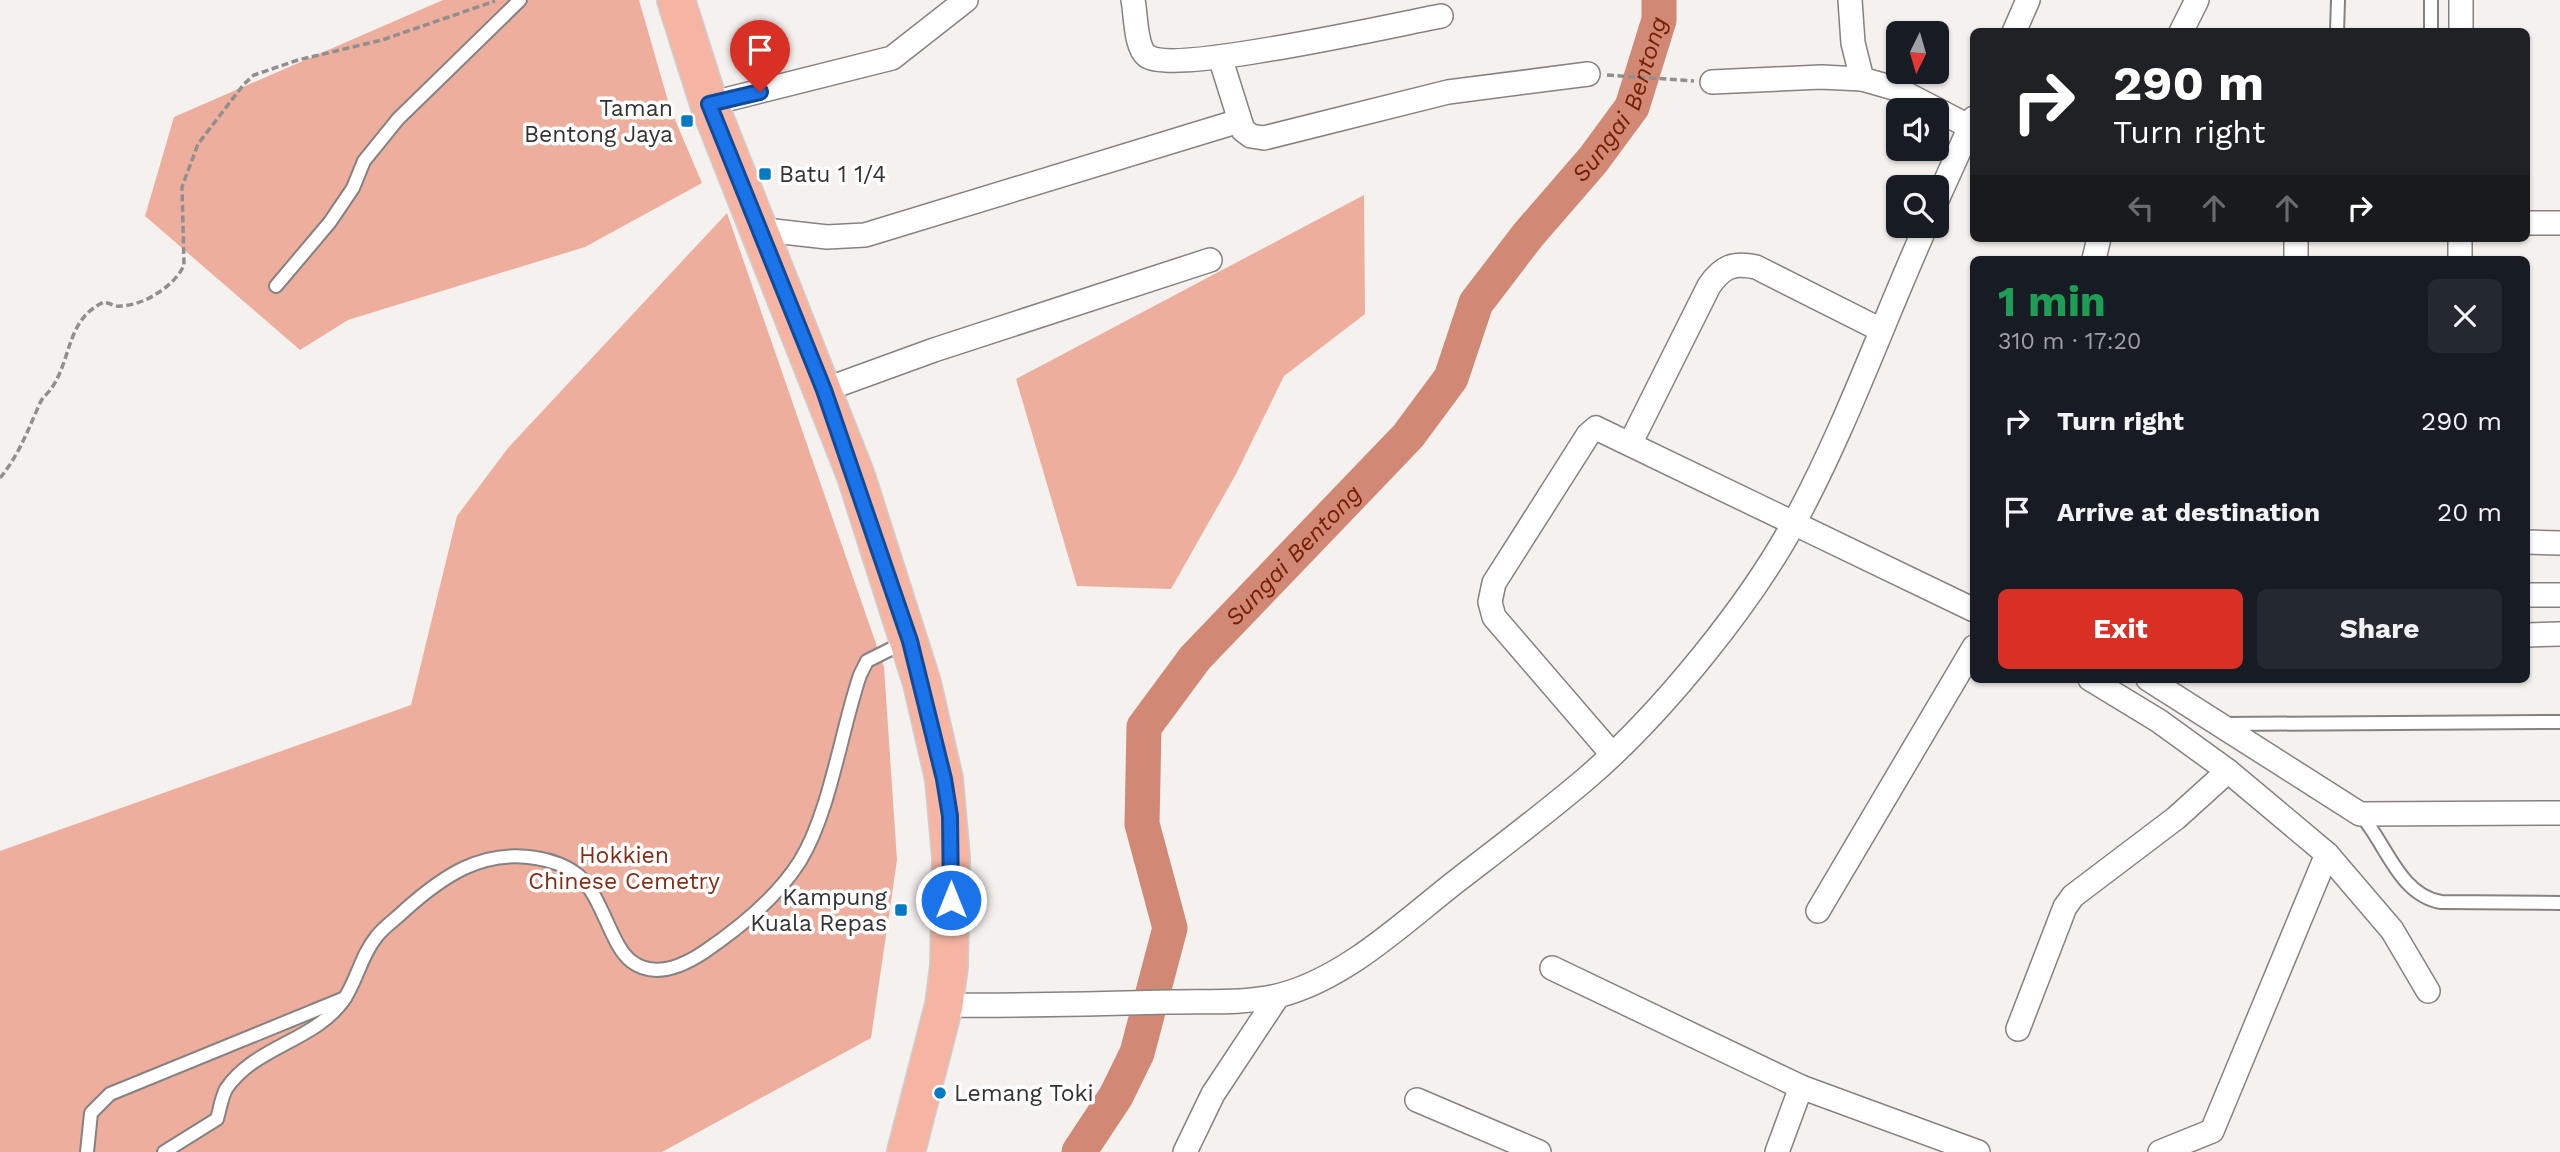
<!DOCTYPE html>
<meta charset="utf-8">
<style>
body{margin:0;font-family:"Work Sans",sans-serif;background:#242831;color:#f1f3f6;height:100vh;display:flex;flex-direction:column;font-size:26px;white-space:nowrap}
*{box-sizing:border-box;margin:0}
p{font-size:23px;color:#9ea1a6}
.icon{flex:none;width:38px;height:38px;fill:none;stroke:currentColor;stroke-width:2;stroke-linecap:round;stroke-linejoin:round}
.map{position:relative;flex:1;overflow:hidden}
.drawer{position:absolute;left:1970px;top:256px;width:560px;height:427px;display:flex;flex-direction:column;background:#171b24;border-radius:10px;box-shadow:0 2px 5px #0004}
.drawer>*{flex:none}
.banner{position:absolute;left:1970px;top:28px;width:560px;height:214px;border-radius:10px;box-shadow:0 2px 5px #0004;background:#202124;color:#fff;overflow:hidden}
.needle{width:46px;rotate:185deg}
.tools{position:absolute;left:1886px;top:21px;display:grid;gap:14px}
.tools a{display:grid;place-items:center;width:63px;height:63px;border-radius:10px;background:#171b24;box-shadow:0 2px 5px #0004;font-size:35px}
.pin{position:absolute;display:grid;place-items:center;width:60px;height:60px;color:#fff;margin:-72px -30px;border-radius:50% 50% 50% 0;rotate:-45deg;box-shadow:0 0 7px #0007}
.pin .icon{rotate:45deg}
.me{position:absolute;width:77px;margin:-38px;rotate:0deg;stroke-linejoin:round;filter:drop-shadow(0 0 5px #0008)}
.turn{display:flex;align-items:center;gap:24px;height:147px;padding:0 28px;font-size:32px}
.turn .icon{width:91px;height:91px;stroke-width:2.5}
.turn b{display:block;font-size:49px;line-height:60px}
.lanes{display:flex;align-items:center;height:66px;padding:0 28px;background:#0003;justify-content:center;gap:35px;direction:ltr}
.lanes .off{opacity:.35}
.round{display:grid;place-items:center;flex:none;width:74px;height:74px;border-radius:10px;background:#242831}
.head{display:flex;align-items:center;justify-content:space-between;height:119px;padding:0 28px}
h1{font-size:42px;font-weight:700;line-height:52px;color:#1e9e55}
.action{display:flex;gap:14px;margin-top:auto;padding:14px 28px}
.action a{flex:1;height:80px;border-radius:10px;background:#d93025;color:#fff;font-size:28px;font-weight:700;line-height:80px;text-align:center}
.action a+a{background:#242831;color:#f1f3f6}
ul{padding:0;list-style:none}
li{display:flex;align-items:center;gap:21px;height:91px;padding:0 28px}
li div{flex:1}
li b{display:block;font-size:26px}
li em{font-style:normal}
.map>svg:first-child{display:block}
.green{fill:#eeae9d}
.lines{fill:none;stroke-linecap:round;stroke-linejoin:round}
.river{stroke:#d18874;stroke-width:35}
.lane-casing{stroke:#868281;stroke-width:16}
.street-casing{stroke:#868281;stroke-width:26}
.primary-casing{stroke:#cecece;stroke-width:40}
.path{stroke:#918f8d;stroke-width:3.5;stroke-dasharray:7 3.5;stroke-linecap:butt}
.lane{stroke:#fff;stroke-width:12}
.street{stroke:#fff;stroke-width:23}
.primary{stroke:#f6b5a3;stroke-width:37}
.route-casing{stroke:#114b97;stroke-width:18}
.route{stroke:#1a73e8;stroke-width:12}
.poi-dot{fill:#057ac4;stroke:#fff;stroke-width:2.5}
.labels{text-anchor:middle;dominant-baseline:central;stroke-width:7;stroke-linejoin:round;paint-order:stroke}
.poi-label{font-size:23px;fill:#343332;stroke:#fff;text-anchor:end}
.park-label{font-size:23px;fill:#842d14;stroke:#fff}
.water-label{font-size:24px;font-style:italic;fill:#751e03;stroke:#fff}
</style>
<div class="map">
<svg width="2560" height="1152" viewBox="0 0 2560 1152">
<rect width="100%" height="100%" fill="#f5f1ef"/>
<g class="green">
<path d="M443 0H639L670 108 702 183 585 247 348 320 300 350 145 216 174 117Z"/>
<path d="M1364 195 1365 314 1284 376 1236 474 1171 589 1077 586 1016 379Z"/>
<path d="M727 213 884 667 897 860 871 1038 662 1152H0V851L411 705 457 516 508 448Z"/>
</g>
<g class="lines">
<path class="river" id="s1" d="M1079 1152 1116 1096 1137 1053 1170 928 1142 824 1144 727 1195 658 1408 436 1451 378 1476 303 1528 235 1593 160 1632 107 1659 20V0"/>
<defs>
<g id="lane">
<path d="M2337 32 2338 0"/>
<path d="M2431 32V0"/>
<path d="M276 286 330 222 353 188 364 161 398 119 520 0"/>
<path d="M2224 724 2560 722"/>
<path d="M2360 814C2386 843 2399 895 2441 902L2560 903"/>
<path d="M87 1152 91 1113 110 1094 345 998"/>
<path d="M164 1152 217 1119C220 1109 221 1099 226 1089 255 1046 313 1042 343 1001 357 981 361 955 377 936 385 926 396 919 405 910 443 876 482 849 536 858 550 860 568 866 579 876 603 898 610 944 631 961 654 979 683 966 704 952 738 929 778 896 800 861 830 812 841 731 860 675L867 661 905 642"/>
</g>
<g id="street">
<path d="M1133 0C1136 14 1135 47 1147 56 1174 75 1398 24 1441 16"/>
<path d="M1850 0 1853 43 1862 79 1897 89 1974 129"/>
<path d="M2014 32 2028 0"/>
<path d="M2181 32 2197 0"/>
<path d="M2461 32V0"/>
<path d="M1220 57 1243 130 1251 136 1264 138 1448 92 1588 74"/>
<path d="M1712 82 1821 77 1862 79"/>
<path d="M709 104 892 58 966 0"/>
<path d="M1937 200 1974 118"/>
<path d="M2527 223H2560"/>
<path d="M757 229 827 237 865 235 1239 121"/>
<path d="M2094 259 2099 238"/>
<path d="M2296 259V238"/>
<path d="M2460 259V238"/>
<path d="M824 390 934 350 1210 260"/>
<path d="M1631 442 1709 286C1722 267 1733 262 1756 267L1881 330"/>
<path d="M2527 542 2560 543"/>
<path d="M2527 595H2560"/>
<path d="M2527 635 2560 634"/>
<path d="M2148 679 2360 814 2560 813"/>
<path d="M1612 754 1494 617 1490 602 1494 583 1588 435 1596 428 1974 610"/>
<path d="M2327 854 2392 930 2428 991"/>
<path d="M1818 911 1974 647"/>
<path d="M1552 968 1801 1087 1978 1152"/>
<path d="M944 1005C1020 1006 1095 1004 1171 1002 1207 1001 1246 1004 1281 995 1348 977 1405 921 1458 880 1502 846 1546 813 1588 777 1660 715 1750 605 1795 521 1846 427 1882 324 1926 226"/>
<path d="M2018 1029 2065 907 2073 896 2176 818 2228 771 2159 721 2090 679"/>
<path d="M1417 1100 1539 1152"/>
<path d="M1185 1152 1213 1094 1278 996"/>
<path d="M1777 1152 1801 1087"/>
<path d="M2160 1152 2212 1131 2327 854 2228 771"/>
</g>
<path id="primary" d="M676 0 709 104 856 476 922 683 944 779 951 857 949 966 944 1005 906 1152"/>
</defs>
<use href="#lane" class="lane-casing"/>
<use href="#street" class="street-casing"/>
<use href="#primary" class="primary-casing"/>
<g class="path">
<path d="M1607 75 1694 81"/>
<path d="M0 478C19 455 28 430 40 403 43 396 49 393 53 386 72 356 67 319 104 302 110 303 115 307 120 306 143 306 175 286 184 265L182 187 198 144 244 84 254 75 298 60 382 40 495 1"/>
</g>
<use href="#lane" class="lane"/>
<use href="#street" class="street"/>
<use href="#primary" class="primary"/>
</g>
<g class="lines">
<defs>
<path id="route" d="M760 92 709 104 824 390 910 641 944 779 950 816 951 900"/>
</defs>
<use href="#route" class="route-casing"/>
<use href="#route" class="route"/>
</g>
<g class="poi-dot">
<rect x="680" y="114" width="14" height="14" rx="3.5"/>
<rect x="758" y="167" width="14" height="14" rx="3.5"/>
<rect x="894" y="903" width="14" height="14" rx="3.5"/>
<circle cx="940" cy="1093" r="7"/>
</g>
<g class="labels">
<g class="poi-label">
<text x="673" y="108">Taman<tspan x="673" dy="26">Bentong Jaya</tspan></text>
<text x="779" y="174" text-anchor="start">Batu 1 1/4</text>
<text x="887" y="897">Kampung<tspan x="887" dy="26">Kuala Repas</tspan></text>
<text x="954" y="1093" text-anchor="start">Lemang Toki</text>
</g>
<g class="park-label">
<text x="624" y="855">Hokkien<tspan x="624" dy="26">Chinese Cemetry</tspan></text>
</g>
<g class="water-label">
<text stroke="none"><textPath href="#s1" startOffset="1246">Sungai Bentong</textPath></text>
<text stroke="none"><textPath href="#s1" startOffset="677">Sungai Bentong</textPath></text>
</g>
</g>
</svg>
<div class="tools">
<a><svg class="needle" viewBox="-14 -14 28 28"><path d="M0-13l5 13h-10z" fill="#e53935"/><path d="M0 13l5-13h-10z" fill="#9ea1a6"/></svg></a>
<a><svg class="icon" aria-label="sound" viewBox="0 0 24 24"><path d="M4 9h4l5-4v14l-5-4H4zM17 9q2 3 0 6"/></svg></a>
<a><svg class="icon" aria-label="search" viewBox="0 0 24 24"><circle cx="10" cy="10" r="6"/><path d="M15 15l6 6"/></svg></a>
</div>
<div class="pin" style="left:760px;top:92px;background:#d93025"><svg class="icon" aria-label="arrive" viewBox="0 0 24 24"><path d="M6 21V4h12l-3 4 3 4H6"/></svg></div>
<svg class="me" style="left:951px;top:900px" viewBox="-20 -20 40 40"><circle r="17" fill="#1a73e8" stroke="#fff" stroke-width="3"/><path d="M0-11L8 9 0 5-8 9z" fill="#fff"/></svg>
<div class="banner">
<div class="turn"><svg class="icon" aria-label="right" viewBox="0 0 24 24"><path d="M7 20v-9h11M14 6l5 5-5 5"/></svg><div><b>290 m</b>Turn right</div></div>
<div class="lanes"><svg class="icon off" aria-label="left" viewBox="0 0 24 24"><path d="M17 20v-9H6M10 6l-5 5 5 5"/></svg><svg class="icon off" aria-label="ahead" viewBox="0 0 24 24"><path d="M12 20V5M6 11l6-6 6 6"/></svg><svg class="icon off" aria-label="ahead" viewBox="0 0 24 24"><path d="M12 20V5M6 11l6-6 6 6"/></svg><svg class="icon" aria-label="right" viewBox="0 0 24 24"><path d="M7 20v-9h11M14 6l5 5-5 5"/></svg></div>
</div>
<section class="drawer">
<div class="head"><div><h1>1 min</h1><p>310 m · 17:20</p></div><a class="round"><svg class="icon" aria-label="close" viewBox="0 0 24 24"><path d="M6 6l12 12M18 6L6 18"/></svg></a></div>
<ul>
<li><svg class="icon" aria-label="right" viewBox="0 0 24 24"><path d="M7 20v-9h11M14 6l5 5-5 5"/></svg><div><b>Turn right</b></div><em>290 m</em></li>
<li><svg class="icon" aria-label="arrive" viewBox="0 0 24 24"><path d="M6 21V4h12l-3 4 3 4H6"/></svg><div><b>Arrive at destination</b></div><em>20 m</em></li>
</ul>
<div class="action"><a>Exit</a><a>Share</a></div>
</section>
</div>
